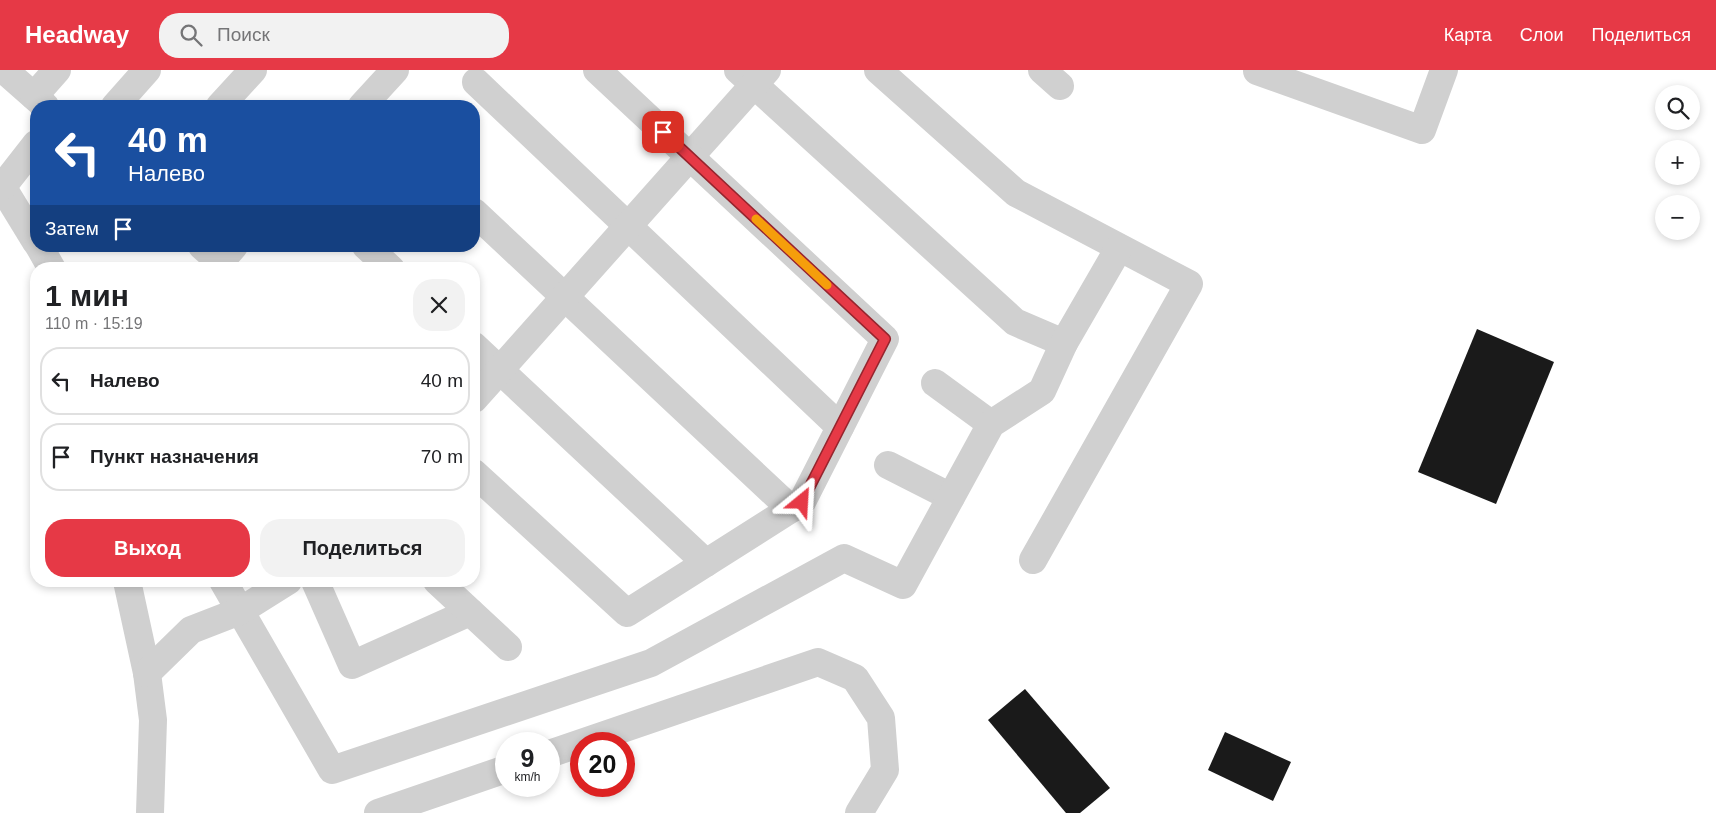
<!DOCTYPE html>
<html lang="ru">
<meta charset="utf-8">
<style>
body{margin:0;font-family:Helvetica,sans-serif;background:#f2f2f2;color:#202124;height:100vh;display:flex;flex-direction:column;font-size:19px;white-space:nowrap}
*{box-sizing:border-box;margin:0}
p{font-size:16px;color:#757577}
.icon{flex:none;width:28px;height:28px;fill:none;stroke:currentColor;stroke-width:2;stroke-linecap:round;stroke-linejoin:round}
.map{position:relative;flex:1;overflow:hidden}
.sheet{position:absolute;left:30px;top:192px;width:450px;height:325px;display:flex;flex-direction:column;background:#fff;border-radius:20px;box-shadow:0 2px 8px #0003}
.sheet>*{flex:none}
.hud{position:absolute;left:30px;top:30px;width:450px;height:152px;border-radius:20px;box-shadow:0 2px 8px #0003;background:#1a4fa0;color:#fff;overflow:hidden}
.controls{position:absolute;left:1655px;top:15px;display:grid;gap:10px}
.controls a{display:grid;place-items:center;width:45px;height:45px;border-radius:50%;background:#fff;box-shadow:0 2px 8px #0003;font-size:25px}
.speed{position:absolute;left:495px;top:662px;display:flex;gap:10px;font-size:25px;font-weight:700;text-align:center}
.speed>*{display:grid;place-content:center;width:65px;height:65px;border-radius:50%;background:#fff;box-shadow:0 2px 8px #0003;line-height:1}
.speed small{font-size:12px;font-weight:400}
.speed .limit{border:8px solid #d22;background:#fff;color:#111}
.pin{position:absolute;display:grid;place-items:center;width:42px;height:42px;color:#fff;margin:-21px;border-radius:10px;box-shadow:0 2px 8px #0006}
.me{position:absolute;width:55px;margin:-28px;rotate:27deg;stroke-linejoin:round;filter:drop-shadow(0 0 4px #0008)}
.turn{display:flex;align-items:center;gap:18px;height:105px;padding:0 15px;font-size:22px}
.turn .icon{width:65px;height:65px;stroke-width:2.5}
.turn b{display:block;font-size:35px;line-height:42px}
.then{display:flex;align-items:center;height:48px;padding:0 15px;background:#0003;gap:10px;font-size:19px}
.round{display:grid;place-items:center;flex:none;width:52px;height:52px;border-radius:20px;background:#f2f2f2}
.overview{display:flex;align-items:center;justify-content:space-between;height:85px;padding:0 15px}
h1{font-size:30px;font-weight:700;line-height:38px}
.button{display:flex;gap:10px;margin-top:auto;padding:10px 15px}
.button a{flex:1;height:58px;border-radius:20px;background:#e63946;color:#fff;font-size:20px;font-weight:700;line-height:58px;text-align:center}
.button a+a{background:#f2f2f2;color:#202124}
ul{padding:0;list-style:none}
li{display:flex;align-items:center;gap:15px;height:68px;margin:0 10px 8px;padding:0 5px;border:2px solid #e0e0e0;border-radius:20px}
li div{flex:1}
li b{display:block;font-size:19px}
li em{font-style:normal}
header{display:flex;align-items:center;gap:30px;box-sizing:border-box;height:70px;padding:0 25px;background:#e63946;color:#fff}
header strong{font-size:24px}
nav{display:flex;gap:28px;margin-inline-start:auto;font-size:18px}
.search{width:350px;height:45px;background:#f2f2f2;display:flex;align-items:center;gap:12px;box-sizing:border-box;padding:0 18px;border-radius:20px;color:#757577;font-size:19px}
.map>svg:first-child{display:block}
.building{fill:#1a1a1a}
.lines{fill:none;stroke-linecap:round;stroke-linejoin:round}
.minor{stroke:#d0d0d0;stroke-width:28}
.route-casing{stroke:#96252e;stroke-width:12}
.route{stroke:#e63946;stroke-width:9}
.slow{stroke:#f59e0b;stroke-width:9}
</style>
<header>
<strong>Headway</strong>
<div class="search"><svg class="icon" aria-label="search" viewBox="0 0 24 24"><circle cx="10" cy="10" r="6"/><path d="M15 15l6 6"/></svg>Поиск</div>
<nav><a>Карта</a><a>Слои</a><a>Поделиться</a></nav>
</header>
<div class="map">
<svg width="1716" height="743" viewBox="0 0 1716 743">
<rect width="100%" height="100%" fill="#fff"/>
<g class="building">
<path d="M1477 259 1554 292 1496 434 1418 402Z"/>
<path d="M1025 619 1110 718 1080 743H1066L988 650Z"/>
<path d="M1225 662 1291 692 1273 731 1208 700Z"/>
</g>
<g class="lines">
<g class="minor">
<path d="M4 0 45 36"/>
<path d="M738 0 1015 252 1064 273"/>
<path d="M878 0 1016 123 1189 214 1033 490"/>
<path d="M1042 0 1060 16"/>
<path d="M1257 1 1422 60 1444 0"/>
<path d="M476 12 840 357"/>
<path d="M34 26 57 0"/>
<path d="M115 36 147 0"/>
<path d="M220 36 253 0"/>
<path d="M362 36 395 0"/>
<path d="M0 113 36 172"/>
<path d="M3 116 36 74"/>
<path d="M474 142 791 439"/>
<path d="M39 176 52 199"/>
<path d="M202 176 220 192 234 176"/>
<path d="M366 176 391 199"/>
<path d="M474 276 706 493"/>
<path d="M935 313 991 354"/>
<path d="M474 329 767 0"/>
<path d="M888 395 951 427"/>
<path d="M474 403 627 543 802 432 885 269 597 0"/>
<path d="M127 511 147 603 153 650 150 743"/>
<path d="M223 511 332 700 651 593 844 488 903 515 991 354 1042 321 1064 273 1119 178"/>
<path d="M315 511 352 595 470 542"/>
<path d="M437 511 508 577"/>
<path d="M147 603 191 560 240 541 288 511"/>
<path d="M549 684 818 592 855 608 881 648 885 700 859 743"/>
<path d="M378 743 506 699"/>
</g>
</g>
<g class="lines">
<defs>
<path id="route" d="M663 62 885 269 802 432"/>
</defs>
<use href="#route" class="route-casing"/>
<use href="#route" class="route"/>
<path class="slow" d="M756 149 827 215"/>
</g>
</svg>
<div class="controls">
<a><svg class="icon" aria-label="search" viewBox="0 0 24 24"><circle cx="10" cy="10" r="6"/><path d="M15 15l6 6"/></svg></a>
<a>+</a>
<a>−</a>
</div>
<div class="speed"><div>9<small>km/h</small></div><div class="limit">20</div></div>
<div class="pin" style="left:663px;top:62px;background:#d93025"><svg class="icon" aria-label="arrive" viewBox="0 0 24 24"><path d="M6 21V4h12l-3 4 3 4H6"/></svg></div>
<svg class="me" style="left:802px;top:432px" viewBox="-20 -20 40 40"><path d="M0-17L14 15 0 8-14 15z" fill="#e63946" stroke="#fff" stroke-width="4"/></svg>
<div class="hud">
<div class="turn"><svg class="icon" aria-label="left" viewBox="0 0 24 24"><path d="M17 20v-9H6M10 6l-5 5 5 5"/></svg><div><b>40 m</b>Налево</div></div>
<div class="then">Затем<svg class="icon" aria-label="arrive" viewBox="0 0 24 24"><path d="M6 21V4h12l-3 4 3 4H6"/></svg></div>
</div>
<section class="sheet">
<div class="overview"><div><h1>1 мин</h1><p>110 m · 15:19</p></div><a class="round"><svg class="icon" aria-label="close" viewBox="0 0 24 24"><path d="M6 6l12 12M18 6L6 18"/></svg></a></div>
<ul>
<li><svg class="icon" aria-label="left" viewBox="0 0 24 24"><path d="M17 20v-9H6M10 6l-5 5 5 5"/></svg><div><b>Налево</b></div><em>40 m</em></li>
<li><svg class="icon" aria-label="arrive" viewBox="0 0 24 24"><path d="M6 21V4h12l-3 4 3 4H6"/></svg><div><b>Пункт назначения</b></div><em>70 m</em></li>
</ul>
<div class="button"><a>Выход</a><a>Поделиться</a></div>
</section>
</div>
